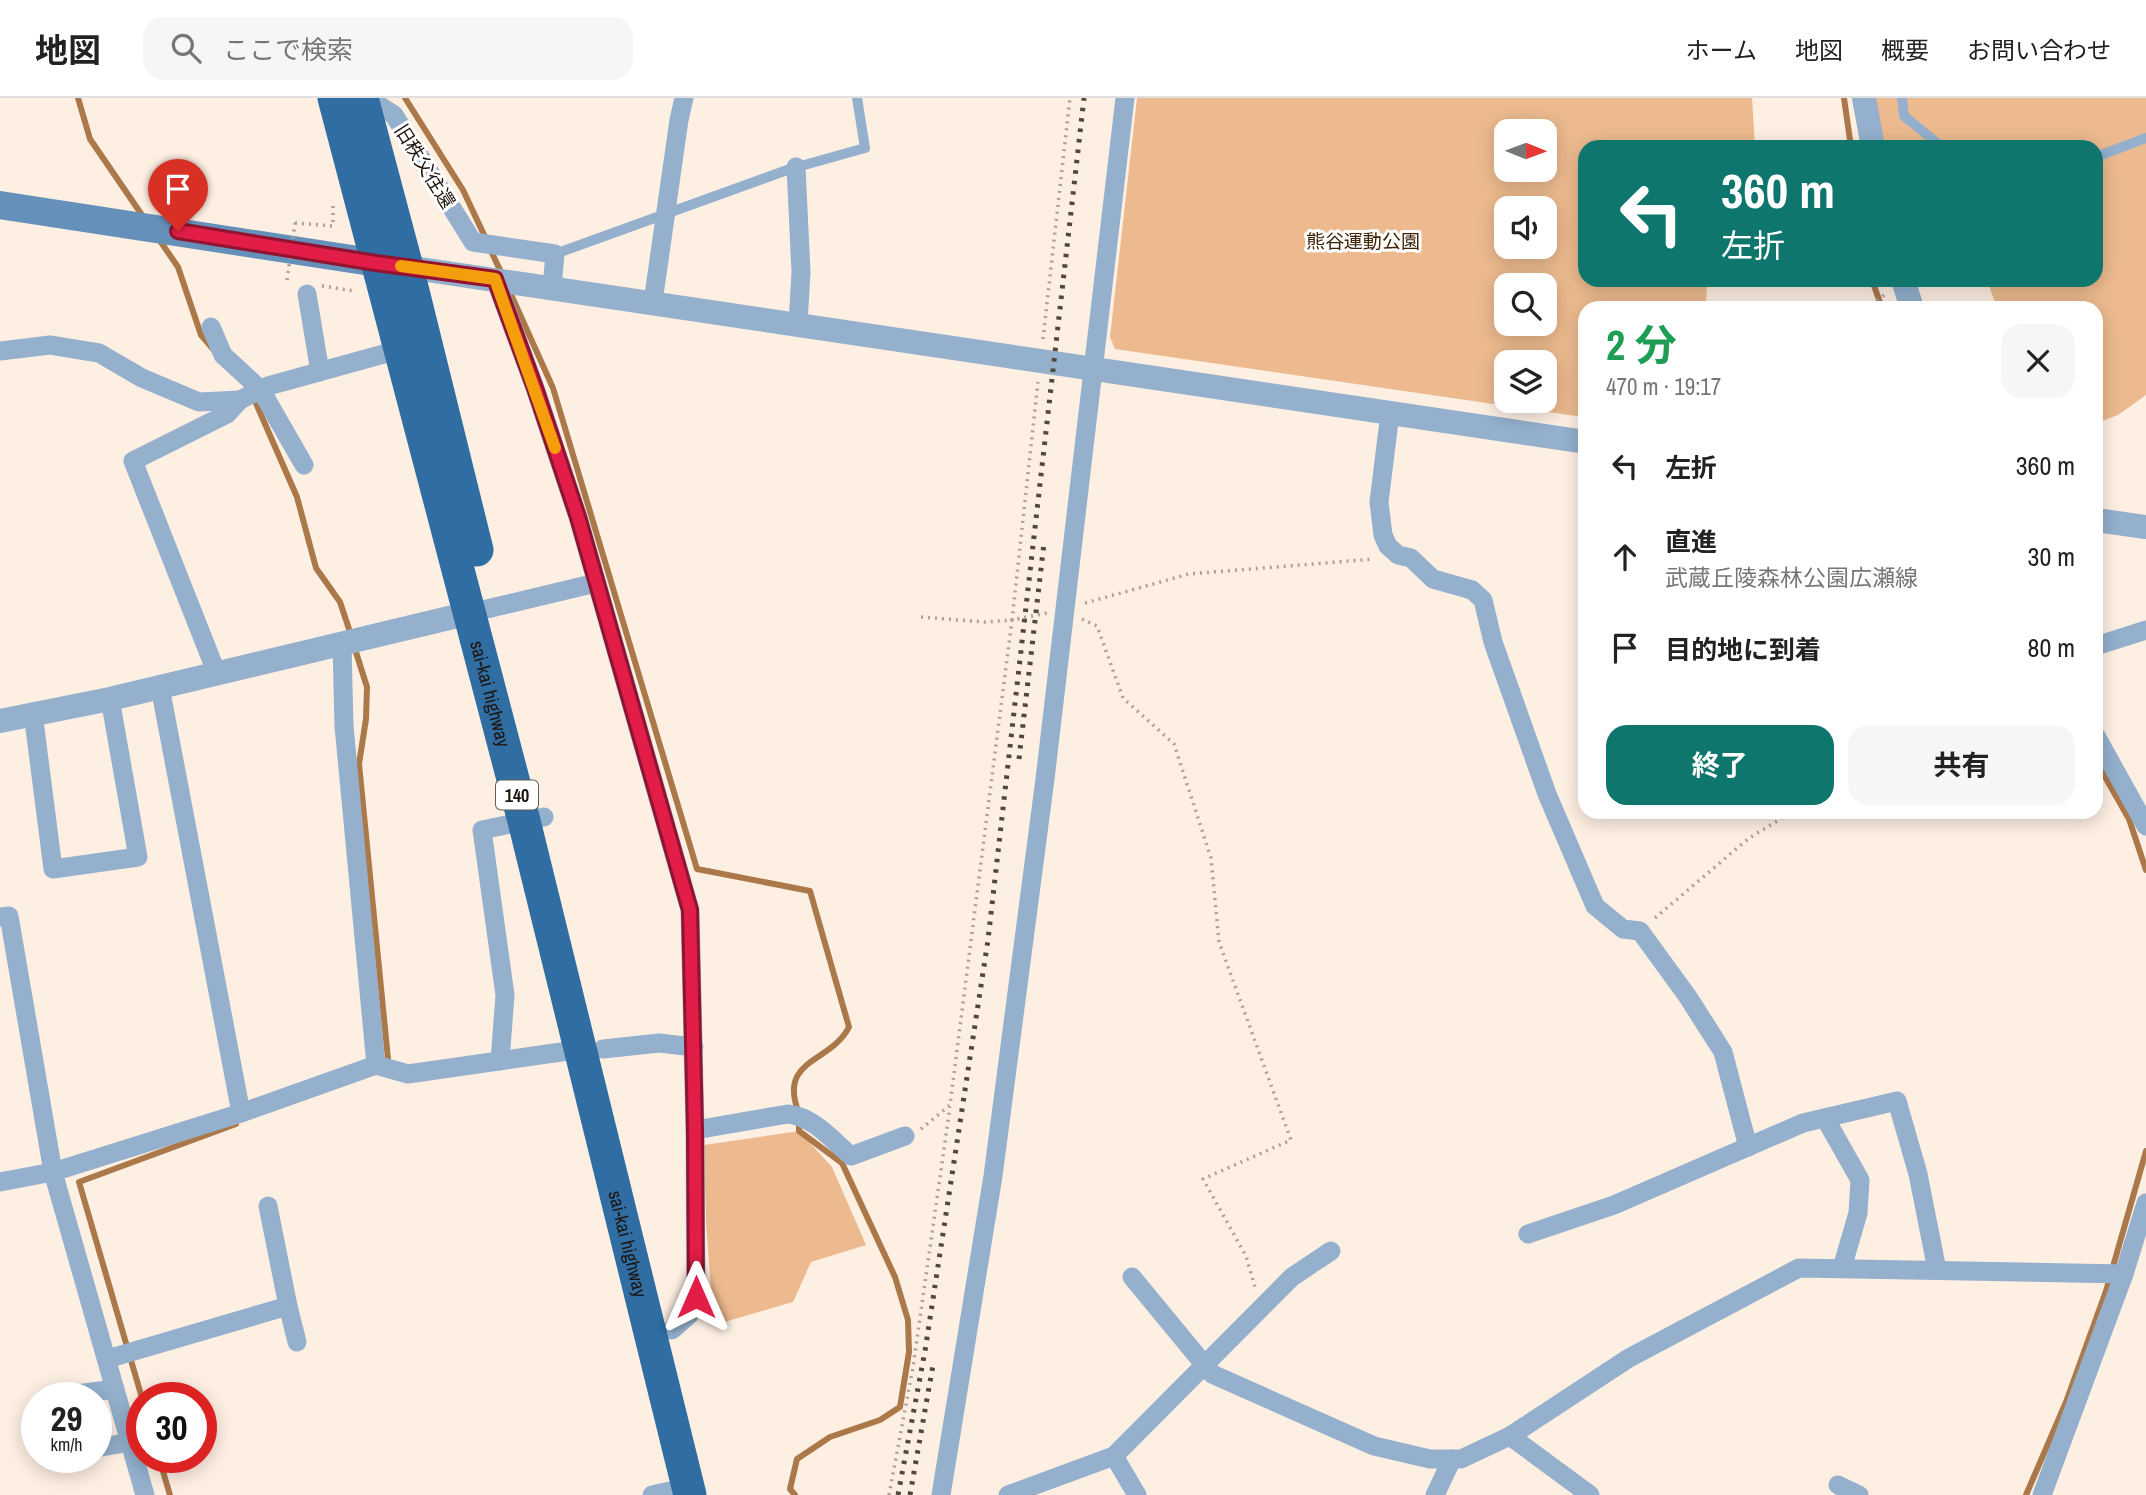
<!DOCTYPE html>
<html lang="ja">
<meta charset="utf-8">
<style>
body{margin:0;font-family:"Archivo Narrow","Noto Sans JP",sans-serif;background:#f6f6f6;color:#222;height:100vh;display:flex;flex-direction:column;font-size:26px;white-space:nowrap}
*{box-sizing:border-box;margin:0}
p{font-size:23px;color:#767676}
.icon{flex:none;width:38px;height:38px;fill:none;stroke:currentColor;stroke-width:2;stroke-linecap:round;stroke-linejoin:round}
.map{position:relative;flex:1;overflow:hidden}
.drawer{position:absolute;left:1578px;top:203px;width:525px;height:518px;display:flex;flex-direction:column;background:#fff;border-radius:21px;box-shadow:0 4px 18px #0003}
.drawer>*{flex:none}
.guide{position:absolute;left:1578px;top:42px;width:525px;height:147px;border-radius:21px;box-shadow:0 4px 18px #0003;background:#0f766e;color:#fff;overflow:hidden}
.needle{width:46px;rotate:91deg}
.tools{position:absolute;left:1494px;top:21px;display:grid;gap:14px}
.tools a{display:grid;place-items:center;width:63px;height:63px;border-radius:14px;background:#fff;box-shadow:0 4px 18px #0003;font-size:35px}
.speed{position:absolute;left:21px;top:1284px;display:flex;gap:14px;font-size:35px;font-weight:700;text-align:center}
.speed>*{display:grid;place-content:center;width:91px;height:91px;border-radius:50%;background:#fff;box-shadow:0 4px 18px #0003;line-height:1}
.speed small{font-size:18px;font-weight:400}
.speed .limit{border:10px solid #d22;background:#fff;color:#111}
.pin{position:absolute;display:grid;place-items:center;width:60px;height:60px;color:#fff;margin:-72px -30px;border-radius:50% 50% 50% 0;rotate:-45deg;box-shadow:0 0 7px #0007}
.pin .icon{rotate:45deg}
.me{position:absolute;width:77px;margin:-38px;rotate:0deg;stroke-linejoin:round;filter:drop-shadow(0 0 5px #0008)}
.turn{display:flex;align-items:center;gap:24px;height:147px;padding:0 28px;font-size:32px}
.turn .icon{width:91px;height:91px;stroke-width:2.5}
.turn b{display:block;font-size:49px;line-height:60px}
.round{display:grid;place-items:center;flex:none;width:74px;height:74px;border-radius:21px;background:#f6f6f6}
.summary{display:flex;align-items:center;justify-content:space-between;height:119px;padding:0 28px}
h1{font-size:42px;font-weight:700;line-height:52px;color:#1e9e55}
.action{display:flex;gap:14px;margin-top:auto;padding:14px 28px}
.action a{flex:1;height:80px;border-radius:21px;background:#0f766e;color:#fff;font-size:28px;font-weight:700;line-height:80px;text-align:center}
.action a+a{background:#f6f6f6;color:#222}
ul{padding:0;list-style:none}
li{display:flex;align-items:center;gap:21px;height:91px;padding:0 28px}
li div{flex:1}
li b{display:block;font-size:26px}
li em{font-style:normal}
header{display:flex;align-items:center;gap:42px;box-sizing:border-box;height:98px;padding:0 35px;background:#fff;border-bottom:2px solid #e0e0e0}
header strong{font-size:33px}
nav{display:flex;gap:38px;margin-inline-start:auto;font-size:24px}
.search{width:490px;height:63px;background:#f6f6f6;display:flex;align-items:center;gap:18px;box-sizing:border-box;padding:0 24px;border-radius:21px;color:#767676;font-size:26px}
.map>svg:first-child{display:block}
.green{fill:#ecba8e;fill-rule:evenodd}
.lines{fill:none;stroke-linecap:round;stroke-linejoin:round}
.stream{stroke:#ab784a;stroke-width:6}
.path{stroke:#ac9f95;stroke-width:3.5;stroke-dasharray:2 5;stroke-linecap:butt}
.service{stroke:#94b0cd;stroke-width:10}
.minor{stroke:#94b0cd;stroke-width:19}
.tertiary{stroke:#94b0cd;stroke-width:24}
.secondary{stroke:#6590b9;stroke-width:28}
.trunk{stroke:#2f6da3;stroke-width:33}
.rail{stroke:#50473e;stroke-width:5;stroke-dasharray:3.5 7;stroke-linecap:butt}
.path-bridge{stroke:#ac9f95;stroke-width:3.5;stroke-dasharray:2 5;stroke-linecap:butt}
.route-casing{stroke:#92132f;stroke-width:18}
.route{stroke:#e11d48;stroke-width:12}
.slow{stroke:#f59e0b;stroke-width:12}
.labels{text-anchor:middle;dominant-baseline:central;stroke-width:6;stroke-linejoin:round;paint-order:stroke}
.shield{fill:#fff;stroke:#615b56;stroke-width:2}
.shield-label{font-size:18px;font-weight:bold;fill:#1d150e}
.street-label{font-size:19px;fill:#1d150e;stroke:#fff}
.park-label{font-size:19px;fill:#3f2307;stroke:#fff}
</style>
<header>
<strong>地図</strong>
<div class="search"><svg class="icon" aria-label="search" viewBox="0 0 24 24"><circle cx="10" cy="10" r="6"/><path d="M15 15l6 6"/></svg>ここで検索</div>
<nav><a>ホーム</a><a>地図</a><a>概要</a><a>お問い合わせ</a></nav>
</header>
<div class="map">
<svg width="2146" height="1397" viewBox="0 0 2146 1397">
<rect width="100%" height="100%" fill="#feefe3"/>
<g class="green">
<path d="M1137 0H1752L1755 49H1586V182H1707L1706 210H1586V318L1583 319 1115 251 1110 239ZM1545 33V72H1507V33ZM1545 110V149H1507V110ZM1507 187H1545V226H1507ZM1507 264H1545V303H1507Z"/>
<path d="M1873 0H2146V297L2118 317 2097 325 2096 210H1997L1987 182H2096V49H1884Z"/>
<path d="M799 1033 832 1069 866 1147 811 1164 793 1204 714 1227 706 1126 704 1047Z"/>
</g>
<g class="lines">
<g class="stream">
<path d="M78 0 90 41 144 120"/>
<path d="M405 0 463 92 486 141"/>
<path d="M1844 0 1851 49"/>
<path d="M158 140 178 169 201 237 213 251"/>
<path d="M490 151 502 176"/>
<path d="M1872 182 1882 210"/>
<path d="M509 192 553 290 697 771 810 793 849 929C830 966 779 960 798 1013"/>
<path d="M255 303 297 399 316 470 340 504 351 537"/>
<path d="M354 548 367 589 366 621 359 666 388 961 384 965"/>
<path d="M2096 663 2129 721 2146 772"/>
<path d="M142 1300 79 1084 236 1026"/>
<path d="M159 1360 170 1397"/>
<path d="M795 1397 790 1391 797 1361 830 1339 880 1322 900 1309 909 1254 908 1222 895 1179 842 1065 799 1033V1024"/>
<path d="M2026 1397 2066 1304 2106 1193 2146 1053"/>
</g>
<g class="path">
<path d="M295 125 333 128V104"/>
<path d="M322 188 355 193"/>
<path d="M1865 210 1886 196"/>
<path d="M1043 241 1070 0"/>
<path d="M1085 505 1189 476 1374 461"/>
<path d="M921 519 985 524 1012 522 1038 284"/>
<path d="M1082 521 1097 528 1123 600 1174 646 1211 760 1219 844 1291 1042 1203 1081 1246 1158 1255 1189"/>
<path d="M1655 820 1749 740 1792 714"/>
<path d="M921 1031 950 1007 1012 522 1047 515"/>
<path d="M889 1397 913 1269 950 1009"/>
</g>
<g class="service">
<path d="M1902 0 1904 18 1942 49"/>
<path d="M2096 59 2146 40"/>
<path d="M555 156 790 71 865 50 857 0"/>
</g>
<g class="minor">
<path d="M368 0 394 17 473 144 555 156 552 189"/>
<path d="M796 69 801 174 798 226"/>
<path d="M495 181 535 290 578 419 690 812 695 1032 696 1199 689 1217 672 1232"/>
<path d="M307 196 320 274"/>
<path d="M653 204 679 22 684 0"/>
<path d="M211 229 223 257 261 292 304 367"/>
<path d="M0 253 50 247 99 255 142 280 199 304 240 302"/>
<path d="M1390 315 1379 404 1383 437 1388 448 1398 457 1411 460 1433 481 1472 492 1483 502 1493 544 1547 696 1595 808 1623 831 1640 833 1688 899 1723 954 1748 1049"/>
<path d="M470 515 596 485"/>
<path d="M342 547 344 628 376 967"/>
<path d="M2096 548 2146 532"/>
<path d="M217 576 133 363 227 316 240 302 268 288 409 249"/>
<path d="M160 589 241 1015"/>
<path d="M33 615 53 771 138 759 110 601"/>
<path d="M2096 638 2146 728"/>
<path d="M0 819 9 818 53 1074 0 1084"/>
<path d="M603 951 659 945 694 949"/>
<path d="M500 963 505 897 482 732 544 719"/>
<path d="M1825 1020 1860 1082 1858 1115 1842 1170"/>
<path d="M695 1032 788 1016C814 1019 832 1042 851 1058L905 1038"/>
<path d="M1528 1136 1614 1107 1803 1025 1897 1003 1918 1076 1937 1172"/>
<path d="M1132 1179 1212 1276 1374 1348 1430 1361H1461L1510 1338 1629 1260 1799 1170 2124 1176"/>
<path d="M288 1208 297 1244"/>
<path d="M107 1261 288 1208 268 1108"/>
<path d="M53 1299 115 1291"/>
<path d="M1510 1338 1590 1397"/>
<path d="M96 1350 130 1344"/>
<path d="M1114 1358 1137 1397"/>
<path d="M1838 1387 1859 1397"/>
<path d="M145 1397 53 1074 241 1015 376 967 408 976 582 951"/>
<path d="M652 1397 688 1389"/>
<path d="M941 1397 993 1078 1045 681 1125 0"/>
<path d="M1008 1397 1114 1358 1292 1179 1331 1153"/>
<path d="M1435 1397 1452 1361"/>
<path d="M2042 1397 2124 1176 2146 1105"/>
</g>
<g class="tertiary">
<path d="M1864 0 1873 49"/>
<path d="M407 169 1586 344"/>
<path d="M1903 182 1912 210"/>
<path d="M2096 422 2146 429"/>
<path d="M0 623 110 601 470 515"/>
</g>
<path class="secondary" d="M0 107 397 168"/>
<g class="trunk">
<path id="s1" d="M334 0 524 723 690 1397"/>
<path d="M362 0 407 169 477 452"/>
</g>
<g class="rail">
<path d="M1019 661 1044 445"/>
<path d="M898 1397 925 1253 988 842 1084 0"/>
<path d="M910 1397 933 1267"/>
</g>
<path class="path-bridge" d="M287 182 295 125"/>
</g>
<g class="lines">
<defs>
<path id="route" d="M178 133 376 165 495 181 535 290 578 419 690 812 695 1032 696 1199"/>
</defs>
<use href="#route" class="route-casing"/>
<use href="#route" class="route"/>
<path class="slow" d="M401 168 495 181 555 350"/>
</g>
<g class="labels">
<rect class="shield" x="496" y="682.5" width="42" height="29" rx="5"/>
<g class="shield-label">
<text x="517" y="697">140</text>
</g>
<g class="street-label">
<text transform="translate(425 68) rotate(58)">旧秩父往還</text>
<text stroke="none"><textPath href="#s1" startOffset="616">sai-kai highway</textPath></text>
<text stroke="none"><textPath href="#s1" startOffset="1183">sai-kai highway</textPath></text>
</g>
<g class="park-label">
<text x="1363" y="143">熊谷運動公園</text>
</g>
</g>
</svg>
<div class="tools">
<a><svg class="needle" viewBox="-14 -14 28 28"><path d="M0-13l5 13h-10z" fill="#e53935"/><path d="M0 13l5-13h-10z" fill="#767676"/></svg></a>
<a><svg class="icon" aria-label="sound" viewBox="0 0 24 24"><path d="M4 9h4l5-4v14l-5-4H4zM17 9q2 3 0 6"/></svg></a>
<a><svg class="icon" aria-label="search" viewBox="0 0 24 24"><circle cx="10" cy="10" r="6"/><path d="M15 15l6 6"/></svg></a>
<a><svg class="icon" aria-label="layers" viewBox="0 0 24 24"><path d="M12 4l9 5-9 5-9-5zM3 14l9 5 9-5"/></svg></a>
</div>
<div class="speed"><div>29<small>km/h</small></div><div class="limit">30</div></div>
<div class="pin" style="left:178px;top:133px;background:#d93025"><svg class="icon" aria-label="arrive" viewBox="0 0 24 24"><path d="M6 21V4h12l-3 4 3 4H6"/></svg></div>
<svg class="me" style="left:696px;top:1199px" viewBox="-20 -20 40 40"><path d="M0-17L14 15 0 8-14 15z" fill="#e11d48" stroke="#fff" stroke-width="4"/></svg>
<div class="guide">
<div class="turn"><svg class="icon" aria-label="left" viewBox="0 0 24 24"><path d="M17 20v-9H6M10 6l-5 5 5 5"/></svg><div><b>360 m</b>左折</div></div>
</div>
<section class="drawer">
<div class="summary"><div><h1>2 分</h1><p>470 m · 19:17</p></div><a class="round"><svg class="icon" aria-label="close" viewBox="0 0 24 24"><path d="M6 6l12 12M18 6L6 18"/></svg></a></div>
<ul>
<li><svg class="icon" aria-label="left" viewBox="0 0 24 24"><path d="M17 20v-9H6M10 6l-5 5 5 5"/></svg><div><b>左折</b></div><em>360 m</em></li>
<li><svg class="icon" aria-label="ahead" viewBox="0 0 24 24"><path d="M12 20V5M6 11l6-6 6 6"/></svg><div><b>直進</b><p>武蔵丘陵森林公園広瀬線</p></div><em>30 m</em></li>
<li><svg class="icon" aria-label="arrive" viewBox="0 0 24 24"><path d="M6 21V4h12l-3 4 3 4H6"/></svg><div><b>目的地に到着</b></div><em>80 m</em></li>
</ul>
<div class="action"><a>終了</a><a>共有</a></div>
</section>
</div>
